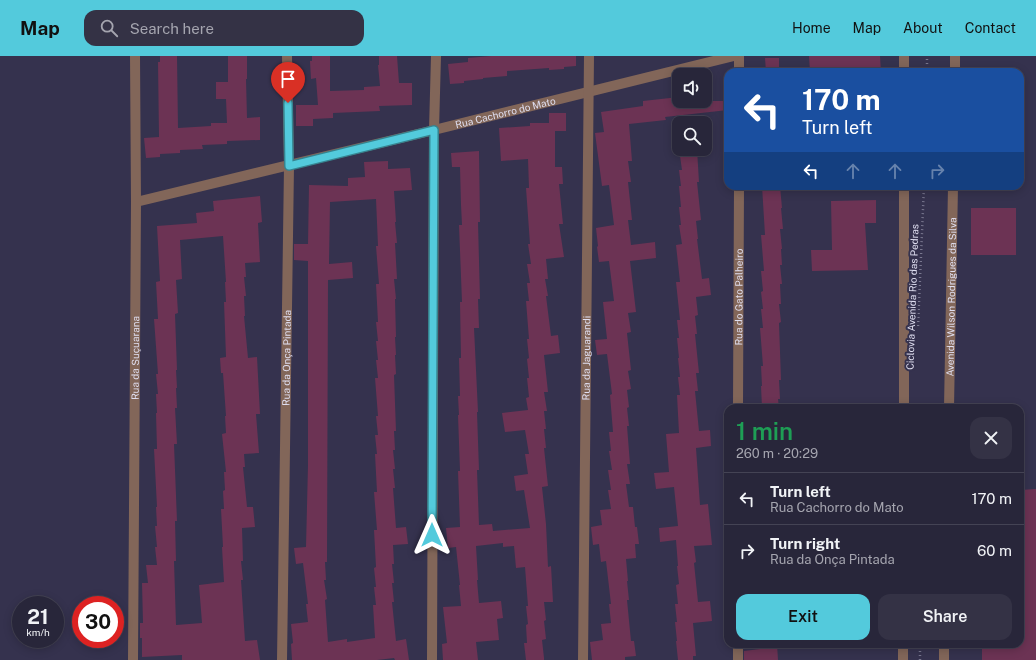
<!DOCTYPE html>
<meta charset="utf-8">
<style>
body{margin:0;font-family:"Public Sans",sans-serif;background:#343245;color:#f1f3f6;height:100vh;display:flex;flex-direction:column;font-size:15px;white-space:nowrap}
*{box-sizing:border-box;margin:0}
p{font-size:13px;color:#a5a5af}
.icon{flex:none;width:22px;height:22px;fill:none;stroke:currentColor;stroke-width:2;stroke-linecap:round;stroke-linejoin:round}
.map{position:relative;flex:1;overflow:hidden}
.side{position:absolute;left:724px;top:348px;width:300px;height:244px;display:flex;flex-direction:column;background:#28263a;border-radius:12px;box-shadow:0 2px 10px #0003,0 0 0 1px #444354}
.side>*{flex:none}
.hud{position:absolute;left:724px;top:12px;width:300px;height:122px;border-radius:12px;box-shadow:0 2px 10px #0003,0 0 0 1px #444354;background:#1a4fa0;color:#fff;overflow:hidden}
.controls{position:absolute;left:672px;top:12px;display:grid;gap:8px}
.controls a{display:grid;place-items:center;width:40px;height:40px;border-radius:8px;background:#28263a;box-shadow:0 2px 10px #0003,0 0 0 1px #444354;font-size:20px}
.speed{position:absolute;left:12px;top:540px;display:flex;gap:8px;font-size:20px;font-weight:700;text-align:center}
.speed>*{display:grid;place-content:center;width:52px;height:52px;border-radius:50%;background:#28263a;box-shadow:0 2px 10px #0003,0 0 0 1px #444354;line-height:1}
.speed small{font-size:10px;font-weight:400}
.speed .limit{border:6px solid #d22;background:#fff;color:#111}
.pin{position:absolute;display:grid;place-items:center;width:34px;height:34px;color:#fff;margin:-41px -17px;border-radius:50% 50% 50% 0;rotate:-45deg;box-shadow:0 0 4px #0007}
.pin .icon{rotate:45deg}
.me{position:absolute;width:44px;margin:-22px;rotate:0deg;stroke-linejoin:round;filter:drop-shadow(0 0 3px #0008)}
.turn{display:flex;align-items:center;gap:14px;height:84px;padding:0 12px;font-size:18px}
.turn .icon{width:52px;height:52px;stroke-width:2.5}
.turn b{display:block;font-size:28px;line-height:34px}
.lanes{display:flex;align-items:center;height:38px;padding:0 12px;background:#0003;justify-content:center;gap:20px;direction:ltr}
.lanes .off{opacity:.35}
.round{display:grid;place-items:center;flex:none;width:42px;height:42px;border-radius:12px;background:#343245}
.headline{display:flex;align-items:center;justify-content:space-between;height:68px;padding:0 12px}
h1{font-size:24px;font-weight:600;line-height:30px;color:#1e9e55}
.button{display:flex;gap:8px;margin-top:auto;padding:8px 12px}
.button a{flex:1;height:46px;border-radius:12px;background:#53cadc;color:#111;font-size:16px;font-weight:600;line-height:46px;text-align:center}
.button a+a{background:#343245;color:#f1f3f6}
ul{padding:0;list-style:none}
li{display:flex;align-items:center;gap:12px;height:52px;padding:0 12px;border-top:1px solid #444354}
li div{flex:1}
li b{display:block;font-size:15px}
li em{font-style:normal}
header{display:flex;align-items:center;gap:24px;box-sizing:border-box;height:56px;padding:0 20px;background:#53cadc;color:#111}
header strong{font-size:19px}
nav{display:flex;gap:22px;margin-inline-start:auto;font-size:14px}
.search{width:280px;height:36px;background:#343245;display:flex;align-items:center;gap:10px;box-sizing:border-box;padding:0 14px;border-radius:12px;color:#a5a5af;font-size:15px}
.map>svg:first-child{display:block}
.building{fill:#6c3354;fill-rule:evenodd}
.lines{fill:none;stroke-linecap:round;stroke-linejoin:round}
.path{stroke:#79778f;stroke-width:2.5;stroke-dasharray:1 3;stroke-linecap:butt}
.minor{stroke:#826659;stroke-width:10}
.route-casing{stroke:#36838f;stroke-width:10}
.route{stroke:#53cadc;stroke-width:7}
.labels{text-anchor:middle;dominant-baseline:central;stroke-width:4;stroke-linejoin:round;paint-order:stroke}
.street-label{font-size:10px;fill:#dfdef0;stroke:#35324e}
</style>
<header>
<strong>Map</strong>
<div class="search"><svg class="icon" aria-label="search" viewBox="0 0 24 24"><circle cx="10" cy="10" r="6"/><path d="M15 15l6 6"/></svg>Search here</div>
<nav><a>Home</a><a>Map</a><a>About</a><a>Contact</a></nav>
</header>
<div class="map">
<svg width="1036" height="604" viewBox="0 0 1036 604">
<rect width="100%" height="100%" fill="#35324e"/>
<g class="building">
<path d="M160 0H177L178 72 211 70V67H227L226 43H216V26H228V0H247V23H246L247 62 260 61V84L227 85V88L202 89 203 93 180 94V97L160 98V101L146 102 144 82 159 81 158 6H160Z"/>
<path d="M312 0H330V35L364 34V31L380 30 378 9H379V0H397L399 27H412V49L379 50 380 55 333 57V62L313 63V70H296V49H318L316 22 311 23 310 5H312Z"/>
<path d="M491 0H576V10L564 11V13L549 14V12L507 15V20L483 22V23L464 25V27L450 28 448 8 468 6V2Z"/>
<path d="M809 0H880L881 16H810Z"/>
<path d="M765 2H779V16H766Z"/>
<path d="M679 41V45H728V54L665 61 666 64 629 68 632 105H628L631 126H628L632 164H628L631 189 655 186 656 202 630 205 636 256 628 257 631 276 627 277 631 314 628 315 631 333 627 334 629 351 627 352 629 370H627L630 408H627L630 428H626L629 451H633L635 471H637L639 488H635L636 502 626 503 628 525H627L629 544H627L631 585H634L636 600 625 601V604H592L590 586 603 584 601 568 611 567 609 548H611L606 505 601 506 599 488 593 489 591 471 602 469 600 454 611 453 608 434H611L608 414H612L609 395H611L609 376H613L610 339 612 338 607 298 597 299 595 284 607 283 603 246 614 245 609 205 599 206 597 191 598 190 596 172 614 169 609 129 602 130 595 77 604 76 601 56 643 50V45Z"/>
<path d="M549 57H566V75H555V111H562L563 128H559L563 168H559L564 201 546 203 548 223H545L548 240H546L551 280 558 279 560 297 544 299 548 336H544L547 355H544L546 373H544L546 392H544L548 430 542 431 546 468 548 511 551 510 553 546H544L546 564 544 565 546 583 542 584 544 602V604H526L524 587H527L526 569 528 568 526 550H528L525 511 516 512 514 490 503 491V487L476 490 478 524H477L479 547 501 545 503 562 497 563 499 584 476 586 478 604H443L442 588 447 587 443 551 461 550 459 529H460L456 491 448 492 446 472 460 471 458 415H460L458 359H459L458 340H460L459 302H461L460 246H462L459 169H462L461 149 460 111H452L451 97 479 95 480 166H478L480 243H478L479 272H474L478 356H477L479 414H477L479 469 492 468 493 475 530 472 524 434 516 435 514 420 528 418 525 398H529L525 374 505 376 502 357 528 354 526 342 529 341 527 322H529L527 303 529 302 527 283H529L526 245H529L527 227H530L527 208H531L528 188H530L526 132H529L528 103 501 105 499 72 530 70V67H549Z"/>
<path d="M679 93H697L699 126H697L701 164 696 165 698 183H697L702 223 709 222 711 239 696 241 698 259 695 260 697 278H695L699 317H696L698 335H695L699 375 710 374 711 390 696 392 700 449 708 448 712 489 694 490 696 506 694 507 698 546 710 545 712 565 693 567 696 600H693V604H678L676 585H677L675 566H677L675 548H678L676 529 679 528 677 510H678L676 484 660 486 659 472 678 470 674 431 656 433 654 417 669 416 666 378 679 377 677 339H680L678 321H680L678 302H679L677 282H679L677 264H680L676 226H680L676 189 682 188 679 169H681L679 151H681L679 130H681L679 114H682Z"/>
<path d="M388 105V113L410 112 412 134 394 135 396 166H395L397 187H395L397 223H394L396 243H395L396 281H395L396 299H395L396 318 394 319 396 375H394L395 394H393L395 413H393L395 432H393L396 472 406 471 408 488 393 489 394 508H392L394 527H392L394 546H392L396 585 406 583 409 604H395L394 602 377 604H292L291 588 293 587 291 568 308 566 306 548H308L303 507 296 508 294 492 306 491 308 409V205L294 204V188H308L309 129 348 130V122L365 121 364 106ZM376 143 378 190H376L379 228H376L378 266H376L378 285H376L378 304H376L378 322H375L378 360H376L378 379H375L377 398H375L377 436H374L377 474H374L376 511 374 512 376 531H374L376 549H373L375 582 347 586V583L328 586 325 544 327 543 324 524H326L325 506H327L328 224 353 222 352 206 329 208 330 146Z"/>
<path d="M762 130H780L782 152H781L783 173H780L782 193H781L782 209H780L782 228H780L781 248H779L781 266 779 267 781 324H779L780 343H778L779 352H762L761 330H762L761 310H763L760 272H763L761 253H763L761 236 763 235 761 215H764L761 179H765Z"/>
<path d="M260 140 262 166 258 167 260 206 245 207 246 221H244L246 240H244L245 260H244L248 302 257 301 260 358H256L259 397 244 398 245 411H243L247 451H253L255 471 242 472 243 505H241L243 524H241L245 585 257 584 260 604H182V599L142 601V582H140V567H143L142 527H148L146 509H157L155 491H157L155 470H157L156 451H157L154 393H157L156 357H157L156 338H158L156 318H158L154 263H158L156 226 160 225 157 170 197 167 196 157 214 155 213 145ZM223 180 226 226H225L226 246H224L226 301 220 302 221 317H223L226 360H225L226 377 222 378 226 416H224L225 434 223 435 224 453H221L223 491H222L223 509 224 526 199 529 202 567 176 569 174 505H176L175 465H177L174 388H177L175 352H177L176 332H177L176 314H177L175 258 178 257 176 224 182 223 180 184Z"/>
<path d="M876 144V167H865L868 214 812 215 811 194H832L831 145Z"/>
<rect x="971" y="152" width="45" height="47"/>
<path d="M1036 433V604H982V588H1020V434Z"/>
<path d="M760 588H777L778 604H744V595L760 593Z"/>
</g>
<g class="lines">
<g class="path">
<path d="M927 16V0"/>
<path d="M918 270 924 130"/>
<path d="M920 604V588"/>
</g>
<g class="minor">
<path d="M739 16V0"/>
<path d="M904 16V0"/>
<path d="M955 16V0"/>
<path id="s1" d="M136 146 434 74 734 0"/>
<path id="s2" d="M738 352 739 130"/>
<path d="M904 352V130"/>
<path id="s3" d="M949 352 953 130"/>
<path id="s4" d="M133 604 136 146 135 0"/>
<path id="s5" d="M282 604 289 110 287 0"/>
<path d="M432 604 434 74 436 0"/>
<path id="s6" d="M583 604 589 0"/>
<path d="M738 604V588"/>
<path d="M903 604V588"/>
<path d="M944 604V588"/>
</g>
</g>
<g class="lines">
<defs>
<path id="route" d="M288 47 289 110 434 74 432 479"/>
</defs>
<use href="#route" class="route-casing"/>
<use href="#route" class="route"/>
</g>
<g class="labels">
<g class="street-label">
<text stroke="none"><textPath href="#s1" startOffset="380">Rua Cachorro do Mato</textPath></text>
<text stroke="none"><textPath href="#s2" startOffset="111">Rua do Gato Palheiro</textPath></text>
<text transform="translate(912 241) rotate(-88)">Ciclovia Avenida Rio das Pedras</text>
<text stroke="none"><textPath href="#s3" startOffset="111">Avenida Wilson Rodrigues da Silva</textPath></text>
<text stroke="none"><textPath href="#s4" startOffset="302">Rua da Suçuarana</textPath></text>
<text stroke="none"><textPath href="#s5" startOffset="302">Rua da Onça Pintada</textPath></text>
<text stroke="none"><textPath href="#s6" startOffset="302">Rua da Jaguarandi</textPath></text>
</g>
</g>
</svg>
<div class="controls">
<a><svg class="icon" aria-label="sound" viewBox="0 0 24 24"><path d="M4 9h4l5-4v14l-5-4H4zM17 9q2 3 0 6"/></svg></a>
<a><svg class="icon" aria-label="search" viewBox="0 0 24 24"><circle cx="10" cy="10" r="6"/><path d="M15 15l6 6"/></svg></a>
</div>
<div class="speed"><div>21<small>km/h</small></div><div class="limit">30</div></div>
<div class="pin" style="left:288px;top:47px;background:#d93025"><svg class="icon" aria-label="arrive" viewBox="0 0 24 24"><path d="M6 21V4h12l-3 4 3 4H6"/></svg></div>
<svg class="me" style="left:432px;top:479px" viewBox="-20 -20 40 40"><path d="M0-17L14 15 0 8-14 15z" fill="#53cadc" stroke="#fff" stroke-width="4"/></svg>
<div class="hud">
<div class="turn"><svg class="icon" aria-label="left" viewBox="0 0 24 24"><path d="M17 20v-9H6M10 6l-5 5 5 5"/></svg><div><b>170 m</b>Turn left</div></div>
<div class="lanes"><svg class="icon" aria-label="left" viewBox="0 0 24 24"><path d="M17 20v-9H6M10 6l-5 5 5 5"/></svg><svg class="icon off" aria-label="ahead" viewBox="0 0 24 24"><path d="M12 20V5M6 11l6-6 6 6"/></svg><svg class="icon off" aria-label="ahead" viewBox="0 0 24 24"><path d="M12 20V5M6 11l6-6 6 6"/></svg><svg class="icon off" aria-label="right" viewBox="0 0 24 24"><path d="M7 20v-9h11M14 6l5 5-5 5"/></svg></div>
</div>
<section class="side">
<div class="headline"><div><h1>1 min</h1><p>260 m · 20:29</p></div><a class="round"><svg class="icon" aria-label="close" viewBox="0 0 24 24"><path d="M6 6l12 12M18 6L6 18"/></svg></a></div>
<ul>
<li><svg class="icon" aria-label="left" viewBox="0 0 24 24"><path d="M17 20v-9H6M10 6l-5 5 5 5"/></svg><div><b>Turn left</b><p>Rua Cachorro do Mato</p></div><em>170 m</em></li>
<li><svg class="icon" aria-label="right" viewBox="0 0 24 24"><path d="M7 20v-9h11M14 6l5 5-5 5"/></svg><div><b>Turn right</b><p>Rua da Onça Pintada</p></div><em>60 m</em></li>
</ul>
<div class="button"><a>Exit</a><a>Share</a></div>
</section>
</div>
